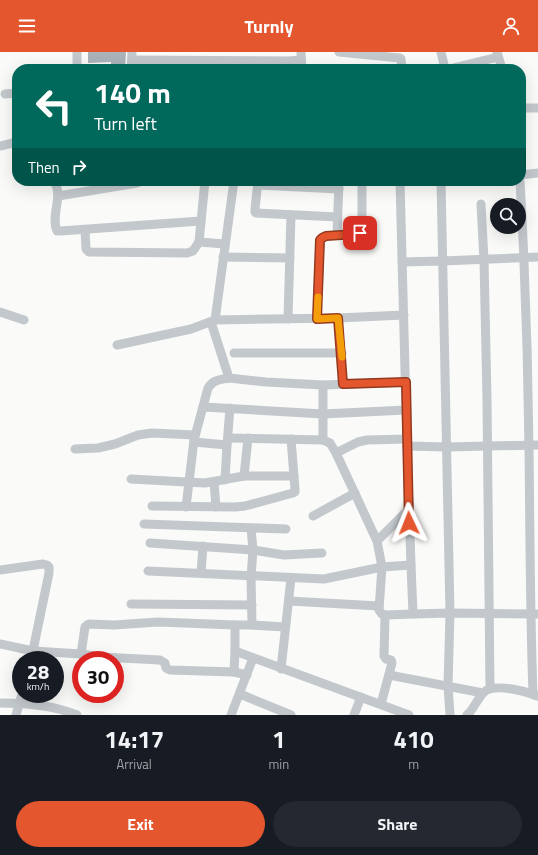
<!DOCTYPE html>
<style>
body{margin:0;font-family:"Titillium Web",sans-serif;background:#242831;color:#f1f3f6;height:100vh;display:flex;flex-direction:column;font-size:15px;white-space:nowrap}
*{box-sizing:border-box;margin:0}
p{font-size:13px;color:#9ea1a6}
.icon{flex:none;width:22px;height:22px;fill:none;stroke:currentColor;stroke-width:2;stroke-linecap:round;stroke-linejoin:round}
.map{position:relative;height:663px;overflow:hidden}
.details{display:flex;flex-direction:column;background:#171b24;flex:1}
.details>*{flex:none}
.hud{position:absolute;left:12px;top:12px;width:514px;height:122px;border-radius:16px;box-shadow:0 4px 16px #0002;background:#00695c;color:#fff;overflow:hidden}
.controls{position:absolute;left:490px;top:146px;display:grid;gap:8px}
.controls a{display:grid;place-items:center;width:36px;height:36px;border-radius:50%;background:#171b24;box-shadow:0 4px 16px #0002;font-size:20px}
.speed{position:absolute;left:12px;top:599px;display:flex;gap:8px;font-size:20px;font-weight:700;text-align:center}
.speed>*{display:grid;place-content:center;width:52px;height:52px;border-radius:50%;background:#171b24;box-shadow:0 4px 16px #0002;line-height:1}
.speed small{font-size:10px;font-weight:400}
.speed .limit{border:6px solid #d22;background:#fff;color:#111}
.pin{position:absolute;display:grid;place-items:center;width:34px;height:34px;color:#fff;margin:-17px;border-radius:8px;box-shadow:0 2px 6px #0006}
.me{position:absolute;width:44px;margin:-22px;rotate:358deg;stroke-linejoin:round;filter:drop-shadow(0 0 3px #0008)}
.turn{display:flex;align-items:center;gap:14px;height:84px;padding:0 16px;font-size:18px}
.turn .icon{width:52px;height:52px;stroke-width:2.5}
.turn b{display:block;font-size:28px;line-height:34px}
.then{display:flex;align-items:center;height:38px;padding:0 16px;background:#0003;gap:8px;font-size:15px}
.eta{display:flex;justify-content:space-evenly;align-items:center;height:68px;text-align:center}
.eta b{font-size:24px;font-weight:700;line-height:28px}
.cta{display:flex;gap:8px;margin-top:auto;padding:8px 16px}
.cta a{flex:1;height:46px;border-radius:24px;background:#e4572e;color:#fff;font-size:16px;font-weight:700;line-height:46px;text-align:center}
.cta a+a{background:#242831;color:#f1f3f6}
header{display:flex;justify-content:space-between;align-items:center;height:52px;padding:0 16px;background:#e4572e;color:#fff;font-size:18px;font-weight:700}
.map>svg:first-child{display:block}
.building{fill:#aab3b9}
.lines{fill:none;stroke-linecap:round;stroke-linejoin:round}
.minor{stroke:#c3c8cc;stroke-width:9}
.route-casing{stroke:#94391e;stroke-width:10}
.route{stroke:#e4572e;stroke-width:7}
.slow{stroke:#f59e0b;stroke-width:7}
</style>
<header><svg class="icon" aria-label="menu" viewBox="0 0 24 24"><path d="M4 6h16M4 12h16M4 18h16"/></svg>Turnly<svg class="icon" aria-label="person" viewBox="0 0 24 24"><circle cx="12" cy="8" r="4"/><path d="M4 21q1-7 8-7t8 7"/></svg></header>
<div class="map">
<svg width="538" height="663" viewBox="0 0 538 663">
<rect width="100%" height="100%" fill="#fafaf8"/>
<path class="building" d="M88 0H126L125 17H111V10L88 11Z"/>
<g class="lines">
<g class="minor">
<path d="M77 0V17"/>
<path d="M301 0 302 17"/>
<path d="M339 0 400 6 401 7 402 17"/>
<path d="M441 0 445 17"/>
<path d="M497 0 502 17"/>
<path d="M132 8 288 9 301 8"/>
<path d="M131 17 132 0"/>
<path d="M449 17 498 5"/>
<path d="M5 42 17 41"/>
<path d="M521 56H538"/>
<path d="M0 94 17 90"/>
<path d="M521 123 538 121"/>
<path d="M54 129C64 145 50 163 57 179H60L201 169"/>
<path d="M205 129 199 190 225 192"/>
<path d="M258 129 255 157V160L256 161 337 165"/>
<path d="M400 129 407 394 446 395 538 393"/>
<path d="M441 129 450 561 448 634 450 663"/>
<path d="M520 129C525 217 528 306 529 395 530 477 530 560 533 642"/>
<path d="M258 133 339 137"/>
<path d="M58 144 137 131 141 129"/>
<path d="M481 152 484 208 487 347 490 636"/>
<path d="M85 178 86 197 89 200 187 201 193 199 199 190"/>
<path d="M337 183 339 129"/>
<path d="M223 205 290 206"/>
<path d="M402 210 442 209 538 205"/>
<path d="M0 260 24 268"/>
<path d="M288 267 291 163"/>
<path d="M317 267 320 188 322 186 326 184 357 182 362 179V129"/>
<path d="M215 268 234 129"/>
<path d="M211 270 229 326 266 330 323 333 406 330"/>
<path d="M117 293 191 277 215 268 338 266"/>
<path d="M234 301H342"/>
<path d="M343 332 338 266 404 263"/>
<path d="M323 333V388"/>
<path d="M203 355 323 362 406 358"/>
<path d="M228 386 323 388 330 391 336 401 377 489 382 515 379 558 382 562 385 563 413 562"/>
<path d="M194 390 227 393 230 356"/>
<path d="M407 394 411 513 413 562 450 561 538 562"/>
<path d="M75 397 98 396 115 392 138 383 152 381 195 383"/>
<path d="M336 401 358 390 367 388 407 387"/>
<path d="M244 424 248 386"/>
<path d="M131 427 205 431 244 424H294"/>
<path d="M225 428 227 393"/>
<path d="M214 430 216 455"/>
<path d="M152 454 235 455 245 454 293 441 295 440V437L291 387"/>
<path d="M186 455 194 388 208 336C214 327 219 328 229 326"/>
<path d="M313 464 355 441"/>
<path d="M144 472 286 477"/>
<path d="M251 476 253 498 251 525 252 573"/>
<path d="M377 489 409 457"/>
<path d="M150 491 253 498 284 503 322 501"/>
<path d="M0 518 43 512 47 513 49 515V521L31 608"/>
<path d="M148 519 324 527 382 515 411 513"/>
<path d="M201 521 203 494"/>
<path d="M289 549 379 554"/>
<path d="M131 552 252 553"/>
<path d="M235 573V599L409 663"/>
<path d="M0 592 33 599 81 602 101 605 160 608 165 611 166 616 170 618 234 620 247 623"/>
<path d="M81 602 85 575 87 573 89 572 114 573 158 570 235 573H252L285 575"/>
<path d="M281 617 291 526"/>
<path d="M234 620 235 599"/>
<path d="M389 623 483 641"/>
<path d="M240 642 291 663"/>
<path d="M0 651C25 651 53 653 77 663"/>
<path d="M381 652 392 611 391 608 386 607 384 604 385 563"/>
<path d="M16 663 22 642"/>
<path d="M231 663 253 606"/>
<path d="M354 663 361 645"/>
<path d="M467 663C474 657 477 647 484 640 495 631 525 639 537 644"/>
</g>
</g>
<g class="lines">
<defs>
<path id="route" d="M360 181 357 182 326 184 322 186 320 188 317 267 338 266 343 332 406 330 409 471"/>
</defs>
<use href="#route" class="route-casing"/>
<use href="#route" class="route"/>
<path class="slow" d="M318 245 317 267 338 266 342 305"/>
</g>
</svg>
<div class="controls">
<a><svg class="icon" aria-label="search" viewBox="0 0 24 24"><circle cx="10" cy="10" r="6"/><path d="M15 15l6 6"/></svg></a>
</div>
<div class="speed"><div>28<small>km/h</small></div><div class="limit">30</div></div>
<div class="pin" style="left:360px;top:181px;background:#d93025"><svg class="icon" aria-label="arrive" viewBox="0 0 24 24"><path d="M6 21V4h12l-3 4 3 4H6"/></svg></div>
<svg class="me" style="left:409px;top:471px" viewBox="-20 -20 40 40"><path d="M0-17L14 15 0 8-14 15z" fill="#e4572e" stroke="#fff" stroke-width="4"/></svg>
<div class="hud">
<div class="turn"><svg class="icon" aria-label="left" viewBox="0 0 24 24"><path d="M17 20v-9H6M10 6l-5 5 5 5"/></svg><div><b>140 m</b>Turn left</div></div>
<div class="then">Then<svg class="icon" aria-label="right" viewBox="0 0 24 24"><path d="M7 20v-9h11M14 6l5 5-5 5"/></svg></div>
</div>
</div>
<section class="details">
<div class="eta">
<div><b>14:17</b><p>Arrival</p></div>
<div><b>1</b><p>min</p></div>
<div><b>410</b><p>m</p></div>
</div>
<div class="cta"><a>Exit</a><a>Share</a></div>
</section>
